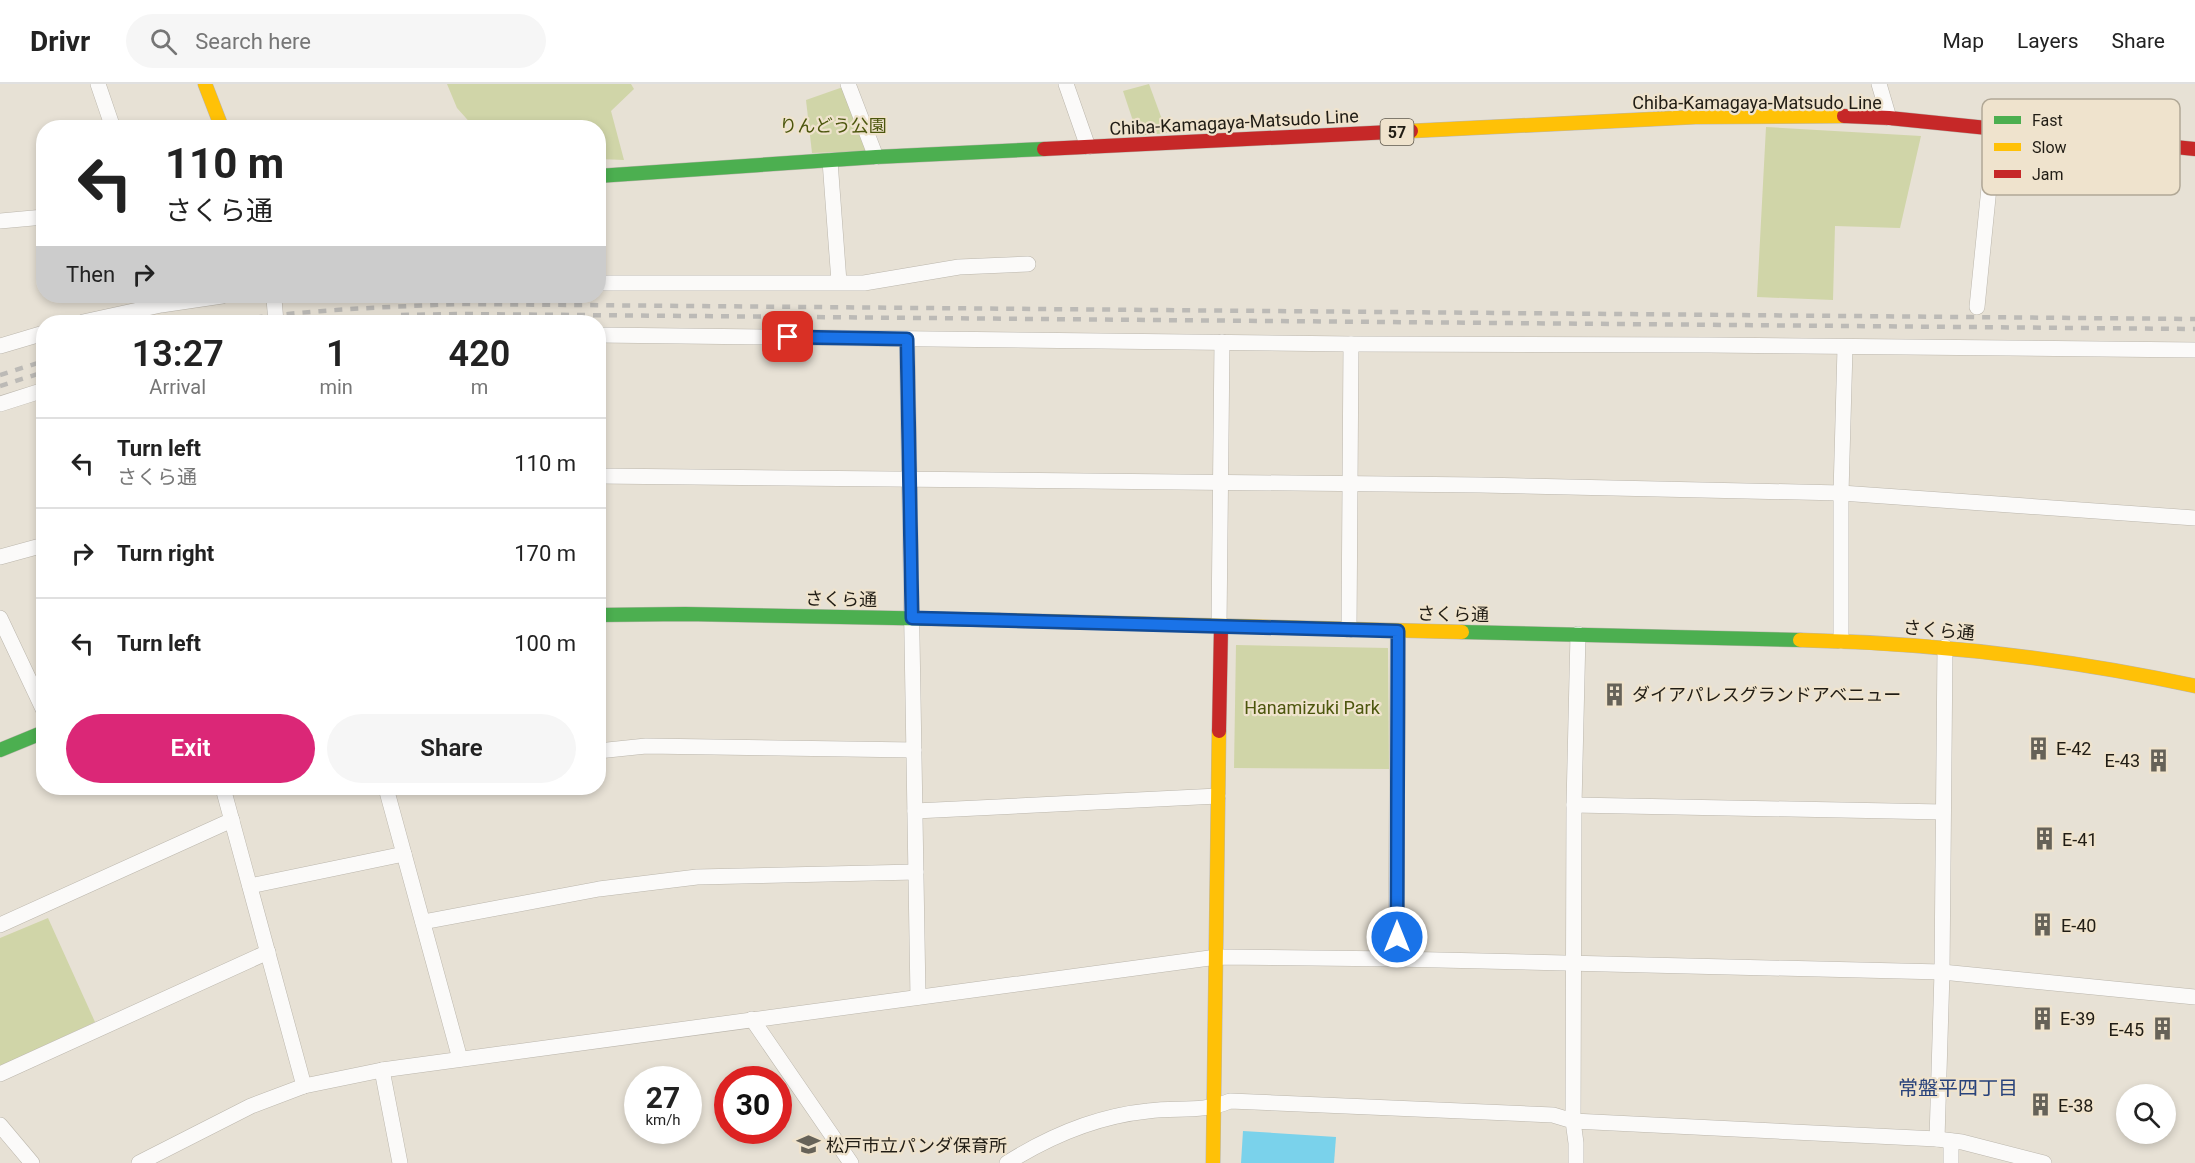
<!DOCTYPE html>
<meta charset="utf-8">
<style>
body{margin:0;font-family:Roboto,"Noto Sans JP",sans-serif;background:#f6f6f6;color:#222;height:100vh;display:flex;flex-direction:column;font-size:22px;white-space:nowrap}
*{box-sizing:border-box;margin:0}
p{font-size:20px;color:#767676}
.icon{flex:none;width:33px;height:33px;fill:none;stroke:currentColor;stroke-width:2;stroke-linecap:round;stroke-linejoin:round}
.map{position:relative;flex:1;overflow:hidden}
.panel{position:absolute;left:36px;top:231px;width:570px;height:480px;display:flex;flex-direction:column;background:#fff;border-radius:24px;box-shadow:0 3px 9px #0003}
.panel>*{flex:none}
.top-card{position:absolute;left:36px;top:36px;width:570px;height:183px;border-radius:24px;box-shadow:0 3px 9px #0003;background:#fff;color:#222;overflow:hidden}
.tools{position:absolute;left:2116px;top:1000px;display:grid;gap:12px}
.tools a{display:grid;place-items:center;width:60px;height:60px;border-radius:50%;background:#fff;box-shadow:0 3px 9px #0003;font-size:30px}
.speed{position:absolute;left:624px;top:982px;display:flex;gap:12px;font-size:30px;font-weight:700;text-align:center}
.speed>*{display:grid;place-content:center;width:78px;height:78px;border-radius:50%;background:#fff;box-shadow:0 3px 9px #0003;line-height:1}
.speed small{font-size:15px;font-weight:400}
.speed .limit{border:9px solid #d22;background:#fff;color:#111}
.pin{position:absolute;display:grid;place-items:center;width:51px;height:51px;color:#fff;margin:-26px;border-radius:12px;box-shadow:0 3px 9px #0006}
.me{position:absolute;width:66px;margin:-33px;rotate:0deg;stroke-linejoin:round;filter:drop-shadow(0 0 4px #0008)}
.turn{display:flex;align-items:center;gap:21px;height:126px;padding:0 30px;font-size:27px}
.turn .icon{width:78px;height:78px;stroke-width:2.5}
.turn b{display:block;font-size:42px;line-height:51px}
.then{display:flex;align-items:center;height:57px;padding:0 30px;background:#0003;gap:12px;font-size:22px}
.eta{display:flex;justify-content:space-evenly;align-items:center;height:102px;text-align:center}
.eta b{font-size:36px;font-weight:600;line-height:42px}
.primary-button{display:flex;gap:12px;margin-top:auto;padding:12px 30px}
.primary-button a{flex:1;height:69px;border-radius:36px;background:#db2777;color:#fff;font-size:24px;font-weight:600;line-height:69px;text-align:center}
.primary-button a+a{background:#f6f6f6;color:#222}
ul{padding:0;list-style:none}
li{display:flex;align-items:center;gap:18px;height:90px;padding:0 30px;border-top:2px solid #e0e0e0}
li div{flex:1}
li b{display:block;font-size:22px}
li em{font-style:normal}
header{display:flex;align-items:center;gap:36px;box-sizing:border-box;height:84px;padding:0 30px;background:#fff;border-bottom:2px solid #e0e0e0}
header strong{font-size:28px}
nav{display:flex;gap:33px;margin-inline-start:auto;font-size:21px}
.search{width:420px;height:54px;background:#f6f6f6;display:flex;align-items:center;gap:15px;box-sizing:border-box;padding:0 21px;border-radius:33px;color:#767676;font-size:22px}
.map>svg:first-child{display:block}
.green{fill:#d0d5a8}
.water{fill:#7ad2eb}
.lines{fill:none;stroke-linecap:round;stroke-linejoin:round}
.street-casing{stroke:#bbb6ac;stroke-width:16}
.fast-casing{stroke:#bbb6ac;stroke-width:15}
.slow-casing{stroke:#bbb6ac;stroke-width:15}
.jam-casing{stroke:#bbb6ac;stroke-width:15}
.street{stroke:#fbfaf9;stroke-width:15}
.fast{stroke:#4caf50;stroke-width:14}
.slow{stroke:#ffc107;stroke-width:14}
.jam{stroke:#c62828;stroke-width:14}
.rail{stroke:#bcbab6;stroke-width:4.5;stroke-dasharray:8 8;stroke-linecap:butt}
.street-bridge-casing{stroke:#bbb6ac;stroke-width:16;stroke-linecap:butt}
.street-bridge{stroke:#fbfaf9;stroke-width:15}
.route-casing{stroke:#114b97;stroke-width:15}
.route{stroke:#1a73e8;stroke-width:10}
.labels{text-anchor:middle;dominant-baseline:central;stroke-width:4.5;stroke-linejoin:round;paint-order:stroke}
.shield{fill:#efe3cd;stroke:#5f584c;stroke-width:1.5}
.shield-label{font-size:16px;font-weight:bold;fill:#211d15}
.street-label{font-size:18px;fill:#211d15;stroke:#efe3cd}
.park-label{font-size:18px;fill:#4c560d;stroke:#efe3cd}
.poi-label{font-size:18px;fill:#211d15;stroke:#efe3cd;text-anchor:start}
.neighbourhood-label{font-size:20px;fill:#29437b;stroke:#efe3cd}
.key{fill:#efe3cd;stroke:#b1a896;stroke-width:1.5}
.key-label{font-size:16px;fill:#211d15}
</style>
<header>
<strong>Drivr</strong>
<div class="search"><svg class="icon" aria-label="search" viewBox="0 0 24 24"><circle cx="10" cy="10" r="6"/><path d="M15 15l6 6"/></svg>Search here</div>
<nav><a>Map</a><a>Layers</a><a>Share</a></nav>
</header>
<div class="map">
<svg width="2195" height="1079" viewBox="0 0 2195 1079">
<rect width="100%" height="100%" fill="#e7e1d5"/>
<g class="green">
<path d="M447 0H631L634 5 611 27 624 76 599 75 598 44 474 43 457 24Z"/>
<path d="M1149 0 1167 49 1138 52 1123 7Z"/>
<path d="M843 3 870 67 812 69 806 16Z"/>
<path d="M1766 43 1921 52 1900 144 1835 142 1833 216 1757 213Z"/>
<path d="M1236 561 1388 564 1389 685 1234 684Z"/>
<path d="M48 834 95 938 0 982V854Z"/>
</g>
<path class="water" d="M1243 1047 1336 1053 1334 1079H1241Z"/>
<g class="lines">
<defs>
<g id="street">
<path d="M98 0 113 44"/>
<path d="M848 0 876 73"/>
<path d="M1066 0 1088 63"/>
<path d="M1879 0 1889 34"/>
<path d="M830 77 839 198"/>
<path d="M0 137 44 133"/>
<path d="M598 199H864L959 183 1028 180"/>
<path d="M1977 223 1995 44"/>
<path d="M83 238 161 221 222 212"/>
<path d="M598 251 1351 260 1709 261 2195 266"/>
<path d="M907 255 918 913"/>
<path d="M0 262 44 249"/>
<path d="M0 320 44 306"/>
<path d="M598 392 1480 401 1841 409 2195 434"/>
<path d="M0 473 44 461"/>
<path d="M0 534 44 627"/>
<path d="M1219 543 1222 258"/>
<path d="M1349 546 1351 260"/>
<path d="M1578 550 1574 721 1573 1037 1937 1055 1962 1058 2044 1079"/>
<path d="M1841 557V409L1845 264"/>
<path d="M598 667 646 662 914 666"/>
<path d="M223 704 304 1002"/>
<path d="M386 704 460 975"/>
<path d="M1574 721 1943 728"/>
<path d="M915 727 1218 712"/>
<path d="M250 802 404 770"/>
<path d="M423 838 599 805 697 793 916 788"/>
<path d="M0 841 232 736"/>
<path d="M1396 875 1398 547"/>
<path d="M752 935 851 1079"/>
<path d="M382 986 400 1079"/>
<path d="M0 990 268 868"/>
<path d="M0 1041 32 1079"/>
<path d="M1937 1055 1942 888 1945 563"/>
<path d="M139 1079 251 1022 304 1002 382 986 1217 873 1396 875 1942 888 2195 913"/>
<path d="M1007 1079C1050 1052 1098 1032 1148 1027 1178 1023 1202 1029 1230 1017L1553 1031 1573 1037 1576 1059V1079"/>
<path d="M1951 1079V1057"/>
</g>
<g id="fast">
<path d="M598 92 876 73 1044 65"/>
<path d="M598 531 685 530 999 536"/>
<path d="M1462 548 1800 556"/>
<path d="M0 666 44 648"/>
</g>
<g id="slow">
<path d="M205 0 222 44"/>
<path d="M1411 47 1695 33 1844 32"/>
<path d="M999 536 1462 548"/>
<path d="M1800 556C1933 559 2065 574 2195 602"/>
<path d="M1213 1079 1219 647"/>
</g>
<g id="jam">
<path d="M1844 32 1889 34 2195 65"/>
<path d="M1044 65 1411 47"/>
<path d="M1219 647 1221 543"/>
</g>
</defs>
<use href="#street" class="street-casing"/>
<use href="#fast" class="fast-casing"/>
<use href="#slow" class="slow-casing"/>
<use href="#jam" class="jam-casing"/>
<use href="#street" class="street"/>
<use href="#fast" class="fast"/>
<use href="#slow" class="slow"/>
<use href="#jam" class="jam"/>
<g class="rail">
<path d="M401 231 460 230 2195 245"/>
<path d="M223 238C302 226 381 223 461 220L2195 235"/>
<path d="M292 238 329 235"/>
<path d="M0 291 44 277"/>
<path d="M0 302 44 288"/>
</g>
<defs>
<path id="street-bridge" d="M274 215 276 238"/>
</defs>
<use href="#street-bridge" class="street-bridge-casing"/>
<use href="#street-bridge" class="street-bridge"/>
</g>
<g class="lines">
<defs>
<path id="route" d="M788 253 907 255 912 534 1398 547 1397 853"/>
</defs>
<use href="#route" class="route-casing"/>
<use href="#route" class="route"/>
</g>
<defs>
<symbol id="building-bare" viewBox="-9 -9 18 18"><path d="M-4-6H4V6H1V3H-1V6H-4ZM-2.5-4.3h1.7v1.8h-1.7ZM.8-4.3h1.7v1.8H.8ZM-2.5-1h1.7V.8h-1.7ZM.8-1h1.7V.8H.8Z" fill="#666258" stroke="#efe3cd" stroke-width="2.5" paint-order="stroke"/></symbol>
<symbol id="school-bare" viewBox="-9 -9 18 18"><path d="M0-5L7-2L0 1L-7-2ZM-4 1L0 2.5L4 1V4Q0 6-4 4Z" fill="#666258" stroke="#efe3cd" stroke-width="2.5" paint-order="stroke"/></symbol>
</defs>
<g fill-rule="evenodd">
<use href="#building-bare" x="1598" y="594" width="33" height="33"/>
<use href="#building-bare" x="2022" y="648" width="33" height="33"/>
<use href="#building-bare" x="2142" y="660" width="33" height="33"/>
<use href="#building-bare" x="2028" y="738" width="33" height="33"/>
<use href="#building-bare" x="2026" y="824" width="33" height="33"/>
<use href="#building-bare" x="2026" y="918" width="33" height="33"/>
<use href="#building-bare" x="2146" y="928" width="33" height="33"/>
<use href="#building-bare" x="2024" y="1004" width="33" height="33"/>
<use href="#school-bare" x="792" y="1044" width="33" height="33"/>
</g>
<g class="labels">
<rect class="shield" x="1380.5" y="35" width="33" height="26" rx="4.5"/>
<g class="shield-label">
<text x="1397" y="48">57</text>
</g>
<g class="street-label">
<text x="1757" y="18">Chiba-Kamagaya-Matsudo Line</text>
<text transform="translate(1234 38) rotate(-3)">Chiba-Kamagaya-Matsudo Line</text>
<text transform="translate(841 515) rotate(1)">さくら通</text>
<text transform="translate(1453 530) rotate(1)">さくら通</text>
<text transform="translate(1939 546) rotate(5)">さくら通</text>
</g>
<g class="park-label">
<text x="833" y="41">りんどう公園</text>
<text x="1312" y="623">Hanamizuki Park</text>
</g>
<g class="poi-label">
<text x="1632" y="610">ダイアパレスグランドアベニュー</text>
<text x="2056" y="664">E-42</text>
<text x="2140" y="676" text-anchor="end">E-43</text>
<text x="2062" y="755">E-41</text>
<text x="2061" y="841">E-40</text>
<text x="2060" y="934">E-39</text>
<text x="2144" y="945" text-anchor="end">E-45</text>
<text x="2058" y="1021">E-38</text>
<text x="826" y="1061">松戸市立パンダ保育所</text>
</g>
<g class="neighbourhood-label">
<text x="1958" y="1004">常盤平四丁目</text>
</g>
</g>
<rect x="1982" y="15" width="198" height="96" rx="9" class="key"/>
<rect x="1994" y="32" width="27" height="8" fill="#4caf50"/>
<rect x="1994" y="59" width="27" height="8" fill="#ffc107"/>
<rect x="1994" y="86" width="27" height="8" fill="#c62828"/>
<g class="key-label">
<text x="2032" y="42">Fast</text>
<text x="2032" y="69">Slow</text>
<text x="2032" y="96">Jam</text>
</g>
</svg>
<div class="tools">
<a><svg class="icon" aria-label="search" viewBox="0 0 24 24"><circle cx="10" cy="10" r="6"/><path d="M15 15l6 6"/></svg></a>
</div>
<div class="speed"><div>27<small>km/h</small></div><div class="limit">30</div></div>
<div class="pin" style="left:788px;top:253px;background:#d93025"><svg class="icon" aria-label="arrive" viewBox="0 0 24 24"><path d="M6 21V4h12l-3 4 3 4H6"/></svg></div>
<svg class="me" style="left:1397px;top:853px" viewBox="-20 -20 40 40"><circle r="17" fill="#1a73e8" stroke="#fff" stroke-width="3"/><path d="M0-11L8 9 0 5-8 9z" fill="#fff"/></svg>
<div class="top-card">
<div class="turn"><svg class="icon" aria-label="left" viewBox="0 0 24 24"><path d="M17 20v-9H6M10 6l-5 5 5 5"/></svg><div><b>110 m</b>さくら通</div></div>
<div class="then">Then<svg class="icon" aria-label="right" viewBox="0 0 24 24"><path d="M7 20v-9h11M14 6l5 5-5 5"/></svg></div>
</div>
<section class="panel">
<div class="eta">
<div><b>13:27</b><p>Arrival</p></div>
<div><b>1</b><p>min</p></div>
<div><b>420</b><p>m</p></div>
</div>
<ul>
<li><svg class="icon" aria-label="left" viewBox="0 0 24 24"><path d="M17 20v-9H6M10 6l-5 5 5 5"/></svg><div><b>Turn left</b><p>さくら通</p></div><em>110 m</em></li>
<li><svg class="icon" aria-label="right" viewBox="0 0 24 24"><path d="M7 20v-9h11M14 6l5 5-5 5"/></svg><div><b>Turn right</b></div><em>170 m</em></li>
<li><svg class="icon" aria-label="left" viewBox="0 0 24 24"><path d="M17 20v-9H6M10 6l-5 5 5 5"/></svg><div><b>Turn left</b></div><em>100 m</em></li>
</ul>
<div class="primary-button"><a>Exit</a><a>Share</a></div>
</section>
</div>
